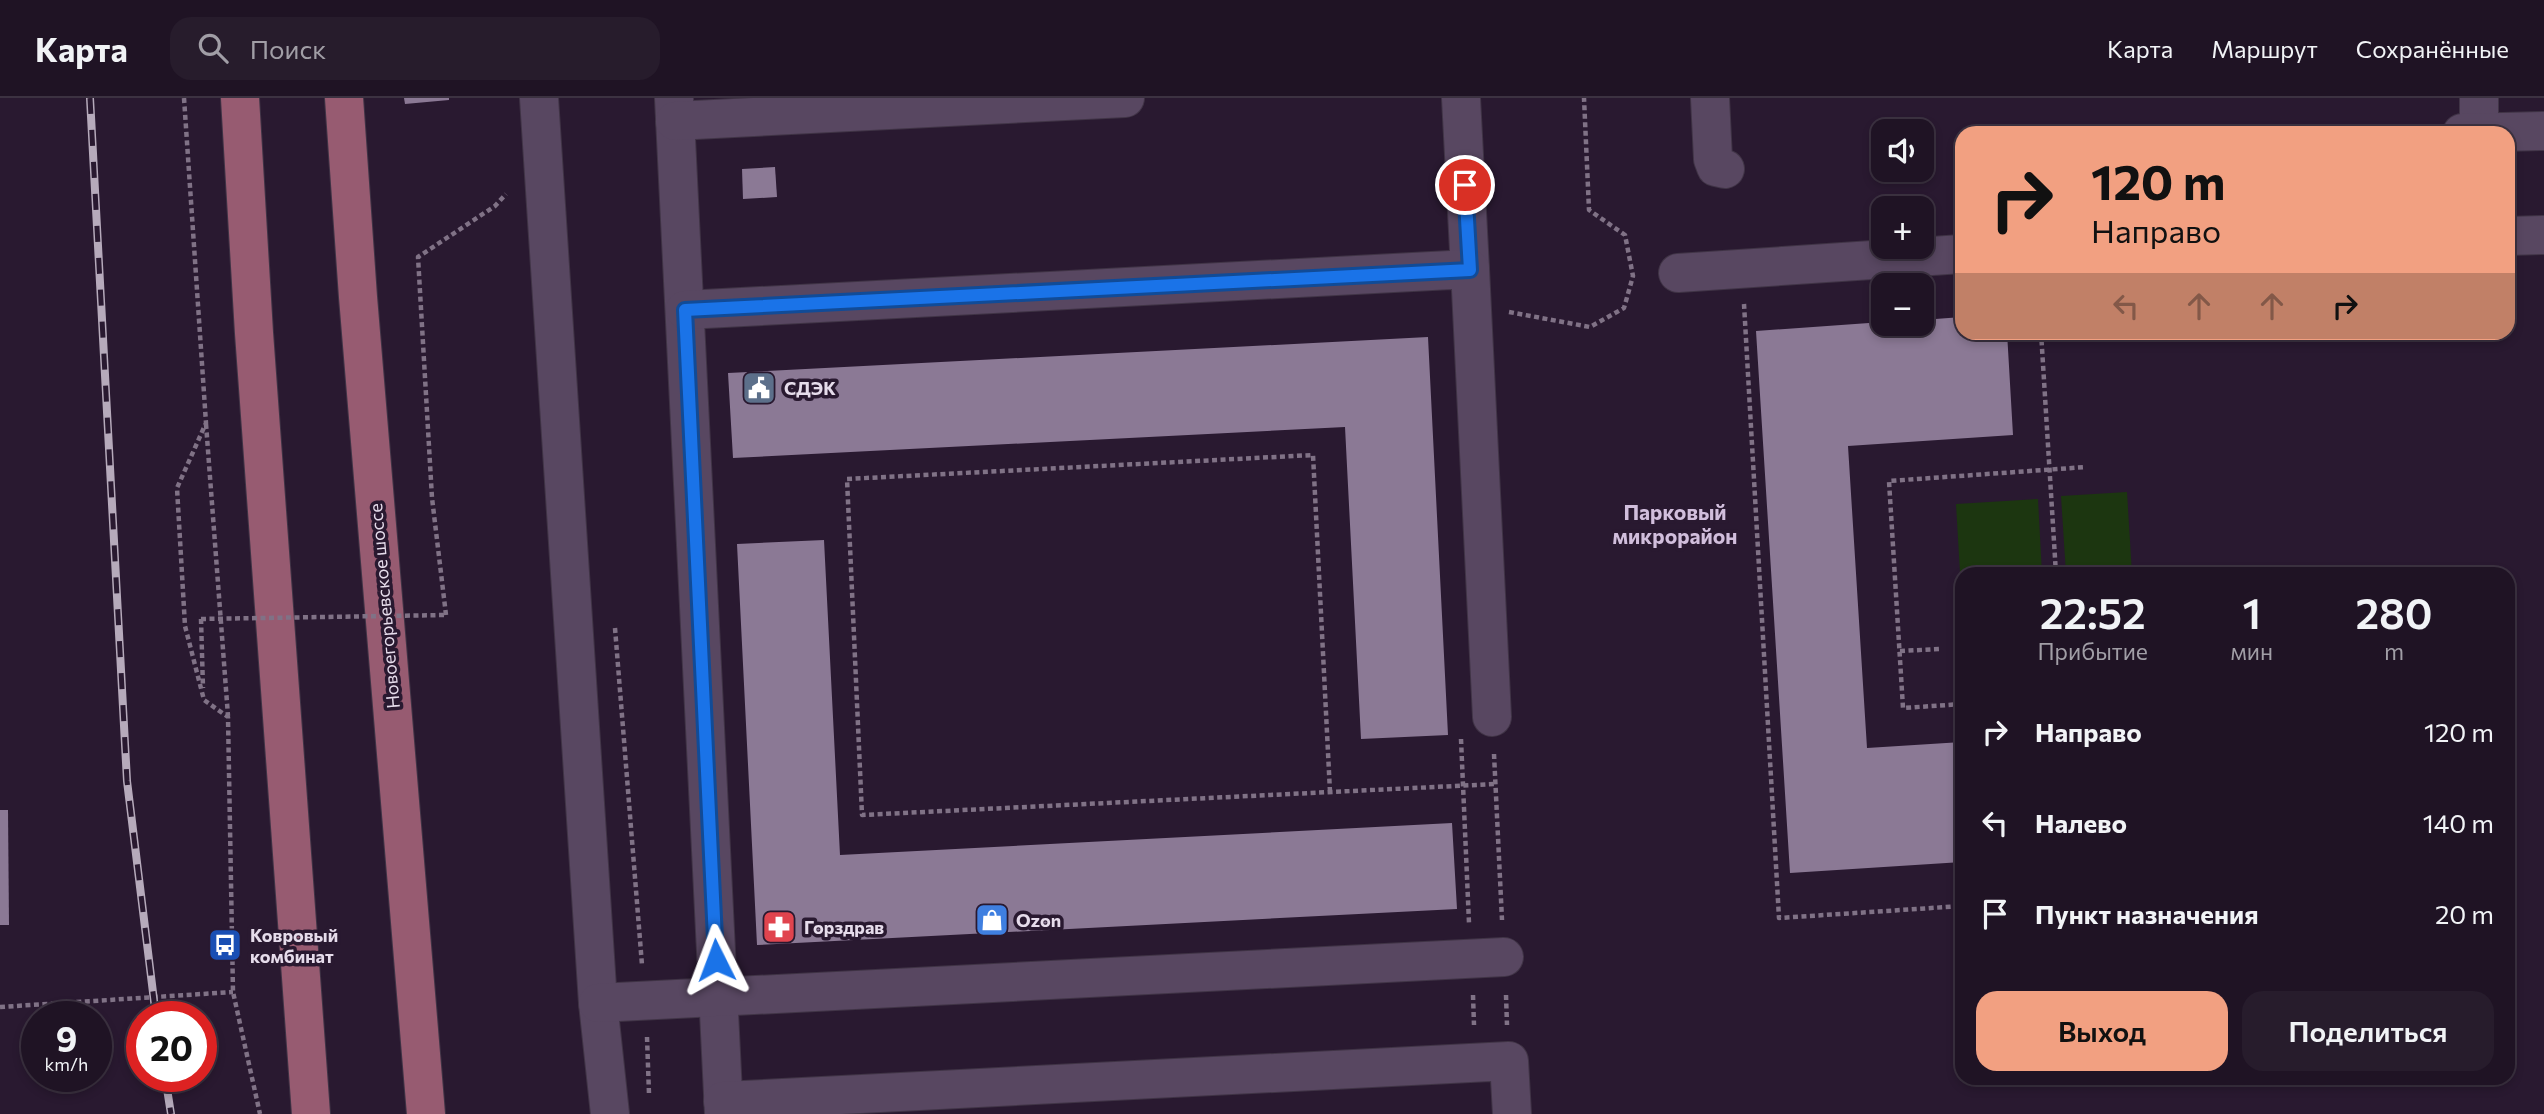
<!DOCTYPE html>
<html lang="ru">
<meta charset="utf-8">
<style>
body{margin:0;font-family:Commissioner,sans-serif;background:#271c2c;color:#f1f3f6;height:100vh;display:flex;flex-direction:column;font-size:26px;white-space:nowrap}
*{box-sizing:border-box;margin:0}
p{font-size:23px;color:#a19ea6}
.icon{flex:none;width:38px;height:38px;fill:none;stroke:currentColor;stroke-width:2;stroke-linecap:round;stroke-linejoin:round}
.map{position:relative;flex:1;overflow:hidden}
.drawer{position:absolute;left:1955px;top:469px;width:560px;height:518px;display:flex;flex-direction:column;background:#1f1324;border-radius:21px;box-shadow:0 4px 10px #0003,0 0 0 2px #3c3241}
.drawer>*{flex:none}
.banner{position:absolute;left:1955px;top:28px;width:560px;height:214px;border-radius:21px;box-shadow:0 4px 10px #0003,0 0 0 2px #3c3241;background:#f2a081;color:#111;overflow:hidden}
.buttons{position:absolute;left:1871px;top:21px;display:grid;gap:14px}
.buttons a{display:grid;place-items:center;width:63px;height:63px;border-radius:14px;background:#1f1324;box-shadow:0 4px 10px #0003,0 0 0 2px #3c3241;font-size:35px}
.speed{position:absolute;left:21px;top:903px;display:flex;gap:14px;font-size:35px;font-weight:700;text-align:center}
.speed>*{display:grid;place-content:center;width:91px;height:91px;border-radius:50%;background:#1f1324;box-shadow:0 4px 10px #0003,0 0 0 2px #3c3241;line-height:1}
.speed small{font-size:18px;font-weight:400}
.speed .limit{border:10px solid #d22;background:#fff;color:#111}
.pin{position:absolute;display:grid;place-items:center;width:60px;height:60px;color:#fff;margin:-30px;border:4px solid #fff;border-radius:50%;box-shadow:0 2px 7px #0007}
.me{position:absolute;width:77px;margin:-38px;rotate:357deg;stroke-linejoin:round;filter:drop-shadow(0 0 5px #0008)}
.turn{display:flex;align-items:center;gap:24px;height:147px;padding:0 21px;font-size:32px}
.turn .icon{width:91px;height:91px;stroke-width:2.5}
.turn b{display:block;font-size:49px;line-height:60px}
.lanes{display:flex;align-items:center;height:66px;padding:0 21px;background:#0003;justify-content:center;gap:35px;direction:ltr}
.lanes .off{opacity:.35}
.eta{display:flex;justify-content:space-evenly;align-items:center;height:119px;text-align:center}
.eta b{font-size:42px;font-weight:600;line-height:49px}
.primary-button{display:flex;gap:14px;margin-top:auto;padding:14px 21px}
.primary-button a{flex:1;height:80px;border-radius:21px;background:#f2a081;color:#111;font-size:28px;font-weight:600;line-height:80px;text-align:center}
.primary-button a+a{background:#271c2c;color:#f1f3f6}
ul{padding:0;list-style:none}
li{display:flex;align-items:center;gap:21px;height:91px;padding:0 21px}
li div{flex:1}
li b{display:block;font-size:26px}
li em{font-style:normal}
header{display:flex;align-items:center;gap:42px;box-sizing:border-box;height:98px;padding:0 35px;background:#1f1324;border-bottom:2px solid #3c3241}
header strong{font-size:33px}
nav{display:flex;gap:38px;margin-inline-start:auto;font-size:24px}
.search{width:490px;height:63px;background:#271c2c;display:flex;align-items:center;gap:18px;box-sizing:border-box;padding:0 24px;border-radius:21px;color:#a19ea6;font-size:26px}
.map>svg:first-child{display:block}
.green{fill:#1c3610}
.building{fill:#8b7995}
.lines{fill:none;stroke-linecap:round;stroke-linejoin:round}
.minor-casing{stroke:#403446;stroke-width:40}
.major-casing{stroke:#403446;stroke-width:40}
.path{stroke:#807286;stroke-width:4.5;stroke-dasharray:5 3.5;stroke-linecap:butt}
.minor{stroke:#584761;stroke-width:38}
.major{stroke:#975b71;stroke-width:38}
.rail-casing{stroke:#b6aabb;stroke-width:8}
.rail{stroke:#291930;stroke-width:5;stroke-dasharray:16;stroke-linecap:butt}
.path-bridge{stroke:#807286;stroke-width:4.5;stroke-dasharray:5 3.5;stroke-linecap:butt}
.route-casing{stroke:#114b97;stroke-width:18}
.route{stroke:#1a73e8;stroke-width:12}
.labels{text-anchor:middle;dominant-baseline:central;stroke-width:7;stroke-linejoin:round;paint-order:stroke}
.poi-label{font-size:18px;font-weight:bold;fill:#e6dceb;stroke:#291930;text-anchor:start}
.street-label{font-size:18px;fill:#e6dceb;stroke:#291930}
.quarter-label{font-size:21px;font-weight:bold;fill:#d1bedc;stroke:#291930}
</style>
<header>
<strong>Карта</strong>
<div class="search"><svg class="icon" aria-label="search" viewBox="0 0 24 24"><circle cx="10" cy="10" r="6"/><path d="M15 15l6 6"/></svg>Поиск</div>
<nav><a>Карта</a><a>Маршрут</a><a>Сохранённые</a></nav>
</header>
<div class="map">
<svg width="2544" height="1016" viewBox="0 0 2544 1016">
<rect width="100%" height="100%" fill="#291930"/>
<g class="green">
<path d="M2127 394 2132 476H2066L2061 398Z"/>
<path d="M2038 401 2042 476H1962V509L1956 406Z"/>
</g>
<g class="building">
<path d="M404 0H449V2L405 6Z"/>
<path d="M775 69 777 99 743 101 742 71Z"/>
<path d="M1962 219V234H2007L2013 337 1848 348 1867 650 1962 644V764L1790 775 1756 233 1883 224 1922 226V222Z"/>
<path d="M1428 239 1448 637 1361 641 1345 329 733 360 728 275Z"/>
<path d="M824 442 840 757 1452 725 1457 811 757 847 737 446Z"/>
<path d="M0 712H8L9 827H0Z"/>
</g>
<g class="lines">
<defs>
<g id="minor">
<path d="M539 0 598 905 610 1016"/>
<path d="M674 0 724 1016"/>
<path d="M1461 0 1470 171"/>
<path d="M1710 0 1713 61 1716 69 1725 71"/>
<path d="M2479 0V34"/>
<path d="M675 23 1125 0"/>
<path d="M2462 35 2544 33"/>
<path d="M2508 138 2544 137"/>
<path d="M1678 175 1962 156"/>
<path d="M685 212 1470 171 1492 619"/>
<path d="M598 905 1504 859"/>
<path d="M723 1003 1509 963 1512 1016"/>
</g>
<g id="major">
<path d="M240 0 254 235 311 1016"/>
<path d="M344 0 358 199 426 1016"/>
</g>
</defs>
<use href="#minor" class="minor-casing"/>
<use href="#major" class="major-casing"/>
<g class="path">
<path d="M184 0 206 325 177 390 185 528 204 602 228 619 233 894 260 1016"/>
<path d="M1744 206 1779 820 1962 808"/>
<path d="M1509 214 1590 229 1624 210 1633 178 1625 137 1589 112 1584 0"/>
<path d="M2041 234 2056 476"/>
<path d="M206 326 228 618"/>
<path d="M446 517 432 400 418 159 495 108 506 96"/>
<path d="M201 521 203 590"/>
<path d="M615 530 642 867"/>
<path d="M1900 553 1939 551"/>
<path d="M1962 606 1903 610 1889 383 2086 369"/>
<path d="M1461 641 1469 825"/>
<path d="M1494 656 1502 822"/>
<path d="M1330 694 1313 357 847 381 862 717 1495 686"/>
<path d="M1473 897 1474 927"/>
<path d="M1506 897 1507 927"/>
<path d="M0 909 233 894"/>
<path d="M647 939 649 996"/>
</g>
<use href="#minor" class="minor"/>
<use href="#major" class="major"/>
<defs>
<g id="rail">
<path d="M90 0 127 683 156 919"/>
<path d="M165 978 171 1016"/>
</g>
</defs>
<use href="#rail" class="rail-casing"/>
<use href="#rail" class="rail"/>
<path class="path-bridge" d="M201 521 446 517"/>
</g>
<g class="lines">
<defs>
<path id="route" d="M716 862 685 212 1470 172 1465 87"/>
</defs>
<use href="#route" class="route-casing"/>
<use href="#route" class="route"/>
</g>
<defs>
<symbol id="civic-square" viewBox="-11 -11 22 22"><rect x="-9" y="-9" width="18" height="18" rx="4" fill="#5c6f8a" stroke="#291930"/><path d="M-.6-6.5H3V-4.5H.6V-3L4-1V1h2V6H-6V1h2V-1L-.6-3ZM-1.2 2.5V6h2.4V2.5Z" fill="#fff"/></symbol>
<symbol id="shop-square" viewBox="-11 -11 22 22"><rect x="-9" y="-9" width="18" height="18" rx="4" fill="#3f7fe0" stroke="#291930"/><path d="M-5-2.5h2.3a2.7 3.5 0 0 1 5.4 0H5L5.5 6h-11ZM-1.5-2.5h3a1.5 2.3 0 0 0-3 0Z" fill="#fff"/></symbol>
<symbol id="pharmacy-square" viewBox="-11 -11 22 22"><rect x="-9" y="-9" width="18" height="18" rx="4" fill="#e0444e" stroke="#291930"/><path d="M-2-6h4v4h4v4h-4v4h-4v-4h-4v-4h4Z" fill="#fff"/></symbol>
<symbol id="bus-square" viewBox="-11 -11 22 22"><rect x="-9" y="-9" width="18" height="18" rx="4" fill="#1a4fb4" stroke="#291930"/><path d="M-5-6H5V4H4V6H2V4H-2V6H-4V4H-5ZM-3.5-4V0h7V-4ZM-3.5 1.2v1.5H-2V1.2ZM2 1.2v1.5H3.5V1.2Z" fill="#fff"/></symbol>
</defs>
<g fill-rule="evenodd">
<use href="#civic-square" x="740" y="271" width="38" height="38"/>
<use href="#shop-square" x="973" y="803" width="38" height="38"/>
<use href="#pharmacy-square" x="760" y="810" width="38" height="38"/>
<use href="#bus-square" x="206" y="828" width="38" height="38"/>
</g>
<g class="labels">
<g class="poi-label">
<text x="784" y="290">СДЭК</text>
<text x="1016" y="822">Ozon</text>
<text x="804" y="829">Горздрав</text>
<text x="250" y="837">Ковровый<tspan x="250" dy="21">комбинат</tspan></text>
</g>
<g class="street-label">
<text transform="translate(384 508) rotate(-95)">Новоегорьевское шоссе</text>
</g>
<g class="quarter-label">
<text x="1675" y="413">Парковый<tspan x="1675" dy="24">микрорайон</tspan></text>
</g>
</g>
</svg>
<div class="buttons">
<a><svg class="icon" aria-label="sound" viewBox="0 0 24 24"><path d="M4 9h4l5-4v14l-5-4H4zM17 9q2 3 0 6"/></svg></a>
<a>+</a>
<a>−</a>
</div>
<div class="speed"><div>9<small>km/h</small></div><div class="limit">20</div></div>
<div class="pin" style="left:1465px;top:87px;background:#d93025"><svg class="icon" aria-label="arrive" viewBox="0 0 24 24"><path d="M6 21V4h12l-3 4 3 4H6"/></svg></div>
<svg class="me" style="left:716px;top:862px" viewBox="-20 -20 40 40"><path d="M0-17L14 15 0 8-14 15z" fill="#1a73e8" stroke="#fff" stroke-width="4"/></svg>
<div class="banner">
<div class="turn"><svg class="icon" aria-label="right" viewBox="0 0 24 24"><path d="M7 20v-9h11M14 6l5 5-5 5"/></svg><div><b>120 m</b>Направо</div></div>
<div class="lanes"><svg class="icon off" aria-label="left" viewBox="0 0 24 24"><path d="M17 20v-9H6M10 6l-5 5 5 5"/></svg><svg class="icon off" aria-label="ahead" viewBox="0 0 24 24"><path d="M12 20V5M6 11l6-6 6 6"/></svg><svg class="icon off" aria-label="ahead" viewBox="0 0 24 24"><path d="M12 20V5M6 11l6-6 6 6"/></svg><svg class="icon" aria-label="right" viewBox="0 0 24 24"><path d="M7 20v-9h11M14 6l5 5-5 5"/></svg></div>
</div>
<section class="drawer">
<div class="eta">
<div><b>22:52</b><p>Прибытие</p></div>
<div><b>1</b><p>мин</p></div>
<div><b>280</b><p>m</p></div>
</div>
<ul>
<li><svg class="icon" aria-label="right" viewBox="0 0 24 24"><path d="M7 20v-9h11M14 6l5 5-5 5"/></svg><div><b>Направо</b></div><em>120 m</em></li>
<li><svg class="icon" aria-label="left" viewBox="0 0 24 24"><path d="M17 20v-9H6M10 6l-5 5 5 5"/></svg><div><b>Налево</b></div><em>140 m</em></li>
<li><svg class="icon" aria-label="arrive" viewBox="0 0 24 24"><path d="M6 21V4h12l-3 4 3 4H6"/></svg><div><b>Пункт назначения</b></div><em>20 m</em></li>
</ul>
<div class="primary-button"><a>Выход</a><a>Поделиться</a></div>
</section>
</div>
